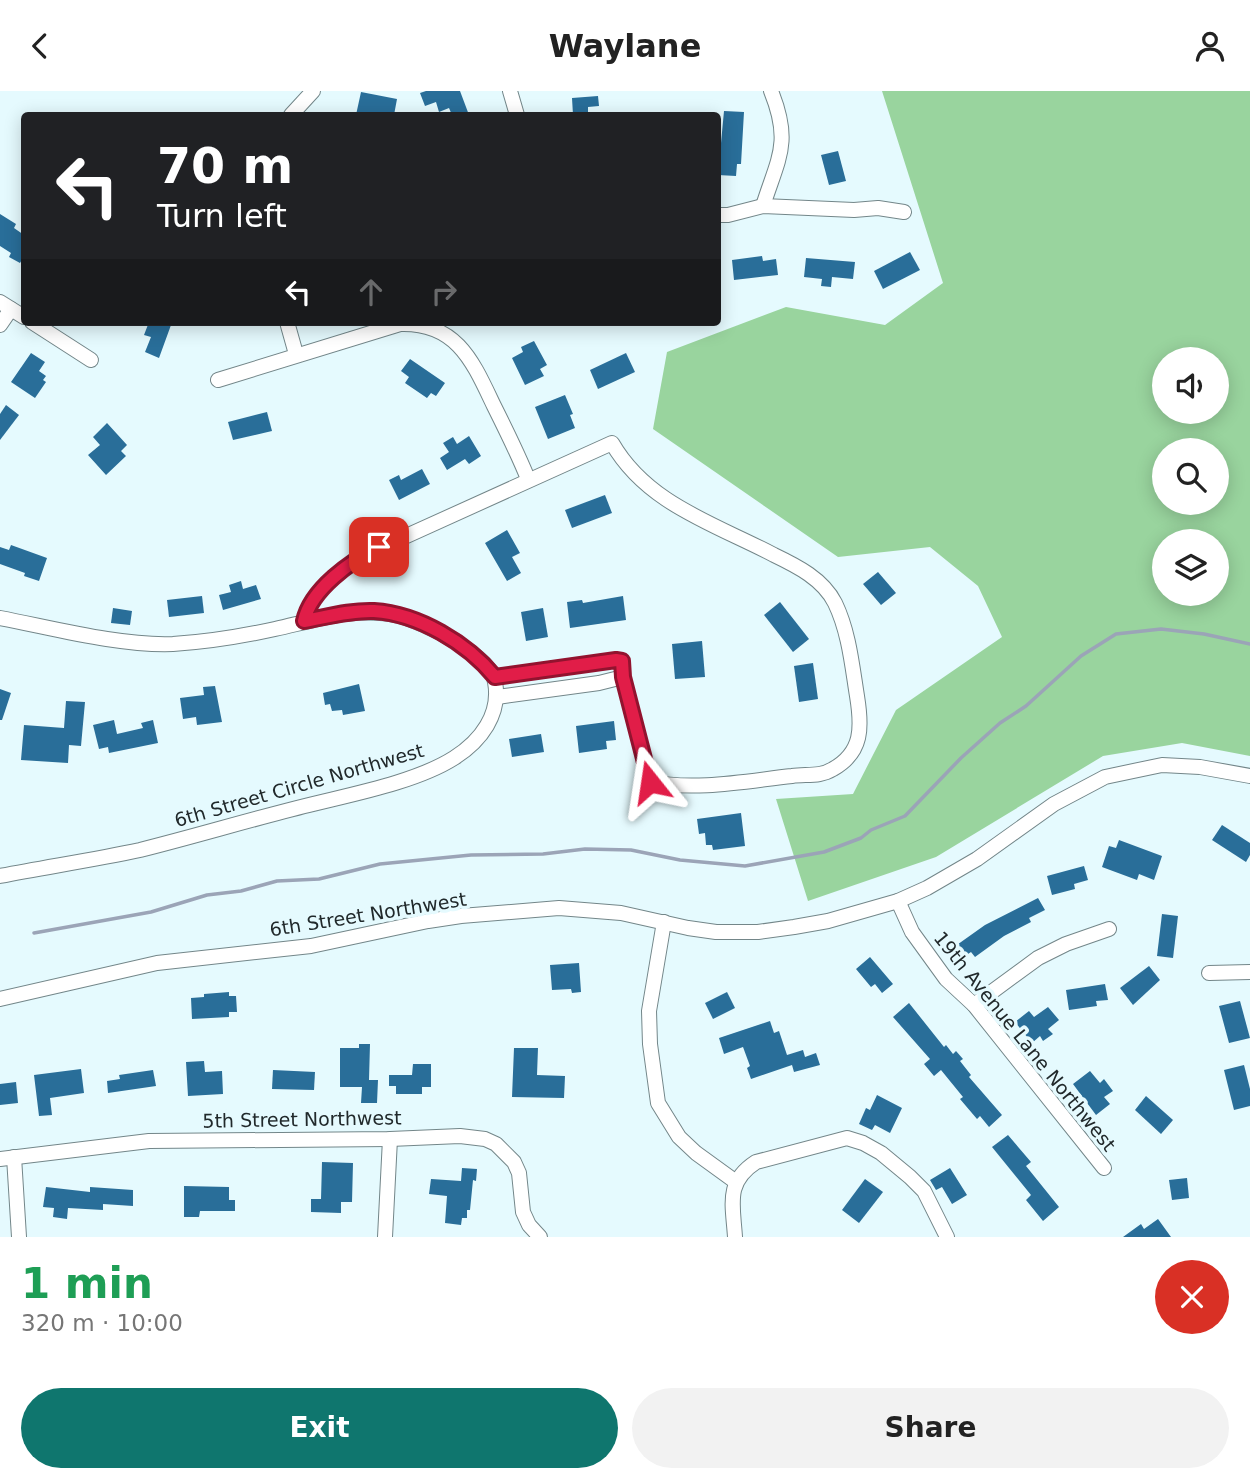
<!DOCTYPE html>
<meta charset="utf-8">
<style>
body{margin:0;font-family:"DejaVu Sans",sans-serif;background:#f2f2f2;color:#222;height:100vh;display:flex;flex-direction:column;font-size:26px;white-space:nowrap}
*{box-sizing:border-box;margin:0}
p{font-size:23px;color:#767676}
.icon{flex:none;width:38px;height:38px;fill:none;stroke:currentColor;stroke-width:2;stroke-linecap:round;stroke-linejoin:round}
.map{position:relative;height:1146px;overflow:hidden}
.panel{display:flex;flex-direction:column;background:#fff;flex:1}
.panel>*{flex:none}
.hud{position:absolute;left:21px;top:21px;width:700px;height:214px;border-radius:7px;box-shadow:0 4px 18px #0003;background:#202124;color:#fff;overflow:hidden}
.controls{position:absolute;left:1152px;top:256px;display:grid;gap:14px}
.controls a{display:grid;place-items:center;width:77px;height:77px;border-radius:50%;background:#fff;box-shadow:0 4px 18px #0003;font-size:35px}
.pin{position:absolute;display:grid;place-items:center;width:60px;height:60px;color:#fff;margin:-30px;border-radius:14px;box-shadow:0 4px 10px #0006}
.me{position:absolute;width:77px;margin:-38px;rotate:345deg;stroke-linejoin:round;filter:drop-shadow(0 0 5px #0008)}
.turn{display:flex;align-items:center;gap:24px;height:147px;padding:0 21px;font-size:32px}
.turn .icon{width:91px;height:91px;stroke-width:2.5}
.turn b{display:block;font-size:49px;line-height:60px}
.lanes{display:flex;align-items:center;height:66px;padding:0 21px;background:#0003;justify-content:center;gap:35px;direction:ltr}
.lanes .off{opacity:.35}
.round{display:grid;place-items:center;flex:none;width:74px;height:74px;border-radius:37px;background:#f2f2f2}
.overview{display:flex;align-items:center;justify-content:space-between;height:119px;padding:0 21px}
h1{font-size:42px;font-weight:700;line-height:52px;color:#1e9e55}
.cta{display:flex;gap:14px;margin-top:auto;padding:14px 21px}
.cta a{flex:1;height:80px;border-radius:42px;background:#0f766e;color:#fff;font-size:28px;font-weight:700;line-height:80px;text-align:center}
.cta a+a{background:#f2f2f2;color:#222}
header{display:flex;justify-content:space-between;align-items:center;height:91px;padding:0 21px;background:#fff;font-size:32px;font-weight:700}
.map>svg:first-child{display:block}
.forest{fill:#99d49e;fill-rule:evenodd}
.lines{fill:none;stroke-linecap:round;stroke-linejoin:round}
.stream{stroke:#9ba4b7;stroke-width:3.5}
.building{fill:#296e99}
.minor-casing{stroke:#738689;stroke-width:16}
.minor{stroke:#fff;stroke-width:14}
.route-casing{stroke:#92132f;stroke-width:18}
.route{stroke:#e11d48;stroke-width:12}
.labels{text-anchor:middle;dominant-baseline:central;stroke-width:7;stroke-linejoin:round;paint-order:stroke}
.street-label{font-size:19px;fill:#21292b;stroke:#e5fafe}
</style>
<header><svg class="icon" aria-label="back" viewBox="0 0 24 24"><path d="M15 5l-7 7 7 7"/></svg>Waylane<svg class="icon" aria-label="person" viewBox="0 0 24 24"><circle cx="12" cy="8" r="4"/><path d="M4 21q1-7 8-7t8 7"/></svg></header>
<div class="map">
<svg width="1250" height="1146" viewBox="0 0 1250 1146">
<rect width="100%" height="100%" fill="#e5fafe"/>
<path class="forest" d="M882 0H1250V665L1182 652 1103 665 936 766 808 810 776 708 853 703 896 619 1002 546 978 495 930 456 838 466 653 338 667 261 786 216 885 234 943 192ZM1164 268H1216V320H1164ZM1164 359H1216V411H1164ZM1164 450H1216V502H1164Z"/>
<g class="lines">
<path class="stream" d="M34 842 151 821 207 804 241 800 277 790 319 788 380 773 471 764 543 763 585 758 631 759 680 769 745 775 824 761 861 747 871 739 905 725 961 667 1000 632 1026 615 1081 565 1116 543 1161 538 1204 543 1250 553"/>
</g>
<g class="building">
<path d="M426 0H460L469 24H452L449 17 439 21 436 11 425 15 420 2Z"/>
<path d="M361 1 397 8 394 24H356Z"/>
<path d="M598 5 599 15 588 16V24H573L572 7Z"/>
<path d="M724 20 744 21 741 73H737L736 85 718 84Z"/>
<path d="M838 60 846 90 829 94 821 64Z"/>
<path d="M0 123 16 133 14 137 24 144V165L20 172 9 166 11 162 0 155Z"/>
<path d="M910 161 920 179 883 198 874 180Z"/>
<path d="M762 165 763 170 776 168 778 184 734 189 732 169Z"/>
<path d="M806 167 855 171 853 188 832 186 831 196 821 195 822 188 804 186Z"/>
<path d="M149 231H163L171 234 159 267 145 261 151 246 144 244Z"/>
<path d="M534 250 547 274 540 278 544 285 525 294 512 267 523 261 521 256Z"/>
<path d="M31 262 45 271 39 280 46 285 43 289 46 291 35 307 11 291Z"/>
<path d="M626 262 635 281 598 298 590 279Z"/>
<path d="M410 268 445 292 436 305 431 302 427 307 405 292 409 286 401 280Z"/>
<path d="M565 304 573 323 570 324 575 337 548 348 535 316Z"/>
<path d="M6 314 19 324 0 349V323Z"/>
<path d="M267 321 272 340 233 349 228 331Z"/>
<path d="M107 332 127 354 121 360 126 365 106 384 88 364 100 354 93 346Z"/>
<path d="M469 345 481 365 469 373 465 368 447 379 440 367 449 361 443 352 453 346 457 353Z"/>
<path d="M422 378 430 393 399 409 389 389 399 384 401 389Z"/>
<path d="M605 404 612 422 572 437 565 419Z"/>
<path d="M507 439 520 462 512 466 521 482 507 490 485 452Z"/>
<path d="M11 454 47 467 39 490 24 485 25 482 0 473V456L9 459Z"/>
<path d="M878 481 896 502 881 514 863 493Z"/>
<path d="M241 490 243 498 256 494 261 508 223 519 219 504 231 501 229 494Z"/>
<path d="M202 505 204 522 169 526 167 509Z"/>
<path d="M623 505 626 529 570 537 567 511 582 509 583 512Z"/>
<path d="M780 511 809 548 793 561 764 524Z"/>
<path d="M113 517 132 520 130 534 111 532Z"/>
<path d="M543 517 548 546 526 550 521 521Z"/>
<path d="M702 550 705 586 675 588 672 553Z"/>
<path d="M813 572 818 608 799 611 794 575Z"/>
<path d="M359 593 365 620 343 624 342 619 332 620 330 613 325 614 323 602Z"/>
<path d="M215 595 222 631 197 634 196 626 183 628 180 607 204 604 203 596Z"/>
<path d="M0 598 11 602 2 629H0Z"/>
<path d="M66 610 85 611 81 655 69 654 68 672 21 669 24 634 64 637Z"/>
<path d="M114 629 117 643 143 637 141 632 153 629 158 652 109 662 108 656 99 658 93 634Z"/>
<path d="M614 630 616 649 606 650 607 658 579 662 576 635Z"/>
<path d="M541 643 544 661 512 666 509 648Z"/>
<path d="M741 722 745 755 713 759 712 754H706L705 742 699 743 697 728Z"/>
<path d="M1222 734 1250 752V764L1246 771 1212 749Z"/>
<path d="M1119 749 1162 765 1154 789 1139 783 1137 789 1102 776 1109 755 1116 757Z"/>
<path d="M1084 775 1088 789 1074 793 1075 798 1052 804 1047 785Z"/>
<path d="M1038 807 1045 819 1029 827 1031 831 1004 845 975 866 971 861 962 867 954 856 985 834Z"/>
<path d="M1162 823 1178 825 1173 867 1157 865Z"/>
<path d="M870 866 893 893 882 902 875 893 871 896 856 878Z"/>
<path d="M579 872 581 901 572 902 571 898 552 899 550 874Z"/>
<path d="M1149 875 1160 889 1133 914 1120 897Z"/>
<path d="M1105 893 1108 909 1096 910 1097 915 1069 919 1066 899Z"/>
<path d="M229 901V905H236L237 921H229V926L192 928 191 907 204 906V903Z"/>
<path d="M727 901 735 917 713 928 705 912Z"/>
<path d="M1240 910 1250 947 1229 952 1219 915Z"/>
<path d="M909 912 944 956 946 954 953 963 956 960 963 968 960 970 971 984 969 986 1002 1024 989 1036 980 1025 977 1028 960 1008 963 1006 941 979 934 985 924 973 930 968 893 926Z"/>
<path d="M1048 916 1059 929 1048 938 1053 943 1043 950 1040 945 1032 952 1015 931 1029 920 1034 926Z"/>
<path d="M770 930 774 942 779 940 787 964 803 959 805 966 816 962 820 974 794 981 792 974 751 988 747 977 750 975 743 956 724 963 719 947Z"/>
<path d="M359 953H370L369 989H378L377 1012H361L362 996H340V957H359Z"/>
<path d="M514 957H538L537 984 565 985 564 1007 512 1006Z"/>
<path d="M204 970 205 981 222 980 223 1003 188 1005 186 971Z"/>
<path d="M413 973H431V996H422V1003H396V995H389V984H412Z"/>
<path d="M1244 974 1250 998V1015L1234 1019 1224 979Z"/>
<path d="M81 978 84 1002 50 1007 52 1024 39 1025 34 984Z"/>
<path d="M153 979 156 995 108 1002 107 990 120 988 119 984Z"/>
<path d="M273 979 315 981 314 999 272 998Z"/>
<path d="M1090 980 1100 992 1104 988 1113 1000 1104 1006 1110 1013 1096 1024 1073 993Z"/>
<path d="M16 991 18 1012 0 1014V993Z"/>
<path d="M877 1004 902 1017 890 1042 875 1034 872 1039 859 1033 866 1017 870 1019Z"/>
<path d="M1146 1005 1173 1029 1161 1043 1135 1019Z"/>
<path d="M1008 1044 1031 1071 1026 1075 1059 1116 1043 1130 1026 1109 1031 1104 992 1056Z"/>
<path d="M322 1071 353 1072 352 1111H341V1122L311 1121V1108H321Z"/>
<path d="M462 1077 477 1078 476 1090 473 1089 470 1119H467V1127H462L461 1134 445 1132 447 1105 429 1103 431 1088 461 1090Z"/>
<path d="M950 1077 967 1104 952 1113 942 1096 936 1099 930 1089Z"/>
<path d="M1187 1087 1189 1107 1172 1109 1169 1089Z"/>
<path d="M865 1088 883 1101 859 1132 842 1119Z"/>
<path d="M184 1095 229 1096V1109H235V1120H200L199 1126H184Z"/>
<path d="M46 1096 90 1101V1096L133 1099V1115L103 1113V1119L68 1117 67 1128 53 1126 54 1117 43 1116Z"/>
<path d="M1158 1128 1171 1146H1123L1141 1133 1144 1138Z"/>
</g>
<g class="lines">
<defs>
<g id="minor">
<path d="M510 0 517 24"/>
<path d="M291 24 313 0"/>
<path d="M763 115C778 67 792 52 771 0"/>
<path d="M718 124H728L763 115 854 119 878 117 904 121"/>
<path d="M0 211 24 226"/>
<path d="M32 231 91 269"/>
<path d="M287 231 296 263"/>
<path d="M0 234 11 218"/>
<path d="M218 289 400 233C457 231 473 271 494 315 506 339 518 363 528 388"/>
<path d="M0 527C53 537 119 555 173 553 206 551 243 545 275 538 316 529 357 515 399 525 423 531 491 564 495 591 501 623 481 650 454 667 416 691 353 703 309 714 252 728 196 745 140 759 93 769 46 776 0 785"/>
<path d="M304 530C309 503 339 481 360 466L612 352C647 413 715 433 774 464 797 475 823 488 835 512 849 541 852 574 857 605 862 636 863 661 833 678 820 686 807 683 792 685 746 690 697 700 650 691L623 586"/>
<path d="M495 586 616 569 622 570 623 586 599 592 497 606"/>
<path d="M898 810 912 841 946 888 974 914 1104 1077"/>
<path d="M664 831 649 920 650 953 658 1012 679 1046 696 1062 736 1091"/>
<path d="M1209 882 1250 881"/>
<path d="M0 908 157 872 311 855 428 830 461 825 559 817 621 822 688 837 716 841H758L794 836 828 830 898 810 927 797 977 768 1054 713 1105 686 1162 674 1200 676 1250 685"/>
<path d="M974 914 1038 867 1066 853 1109 838"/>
<path d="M14 1066 19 1146"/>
<path d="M0 1068 149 1050 390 1048 460 1045 485 1048 496 1053 514 1071 519 1082 523 1121 529 1134 540 1146"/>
<path d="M385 1146 390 1048"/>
<path d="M735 1146C733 1114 725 1091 756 1071L847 1047 863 1052 881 1062 910 1086 924 1100 947 1146"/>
</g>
</defs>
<use href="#minor" class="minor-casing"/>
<use href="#minor" class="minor"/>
</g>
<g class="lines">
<defs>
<path id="route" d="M379 456C351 470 311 498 304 530 326 526 351 519 374 520 419 523 467 552 495 586L616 569 622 570 623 586 650 691"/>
</defs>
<use href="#route" class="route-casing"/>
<use href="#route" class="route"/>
</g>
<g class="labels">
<g class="street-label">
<text transform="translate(299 694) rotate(-16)">6th Street Circle Northwest</text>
<text transform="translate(368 823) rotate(-9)">6th Street Northwest</text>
<text transform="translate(1025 950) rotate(51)">19th Avenue Lane Northwest</text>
<text transform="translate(302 1028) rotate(-1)">5th Street Northwest</text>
</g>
</g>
</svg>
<div class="controls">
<a><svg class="icon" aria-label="sound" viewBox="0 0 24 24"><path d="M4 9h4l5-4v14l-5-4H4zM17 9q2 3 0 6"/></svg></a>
<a><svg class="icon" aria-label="search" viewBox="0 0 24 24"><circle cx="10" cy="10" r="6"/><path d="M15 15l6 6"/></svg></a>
<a><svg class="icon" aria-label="layers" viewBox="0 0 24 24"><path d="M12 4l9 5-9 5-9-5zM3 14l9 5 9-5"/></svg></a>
</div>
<div class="pin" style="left:379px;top:456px;background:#d93025"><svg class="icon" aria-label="arrive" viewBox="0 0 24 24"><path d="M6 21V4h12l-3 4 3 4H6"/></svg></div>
<svg class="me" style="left:650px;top:691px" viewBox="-20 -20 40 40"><path d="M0-17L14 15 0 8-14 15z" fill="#e11d48" stroke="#fff" stroke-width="4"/></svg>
<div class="hud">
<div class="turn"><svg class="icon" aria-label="left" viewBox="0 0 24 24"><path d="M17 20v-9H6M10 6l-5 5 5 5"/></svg><div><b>70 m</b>Turn left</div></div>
<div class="lanes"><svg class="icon" aria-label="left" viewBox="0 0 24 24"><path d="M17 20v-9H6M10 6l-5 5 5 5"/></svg><svg class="icon off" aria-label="ahead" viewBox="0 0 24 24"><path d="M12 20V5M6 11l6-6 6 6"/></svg><svg class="icon off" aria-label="right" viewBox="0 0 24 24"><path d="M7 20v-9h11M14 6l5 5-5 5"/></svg></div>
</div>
</div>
<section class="panel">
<div class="overview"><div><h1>1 min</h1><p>320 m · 10:00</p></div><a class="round" style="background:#d93025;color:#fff"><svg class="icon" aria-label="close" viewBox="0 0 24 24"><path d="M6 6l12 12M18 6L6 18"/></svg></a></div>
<div class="cta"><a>Exit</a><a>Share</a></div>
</section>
